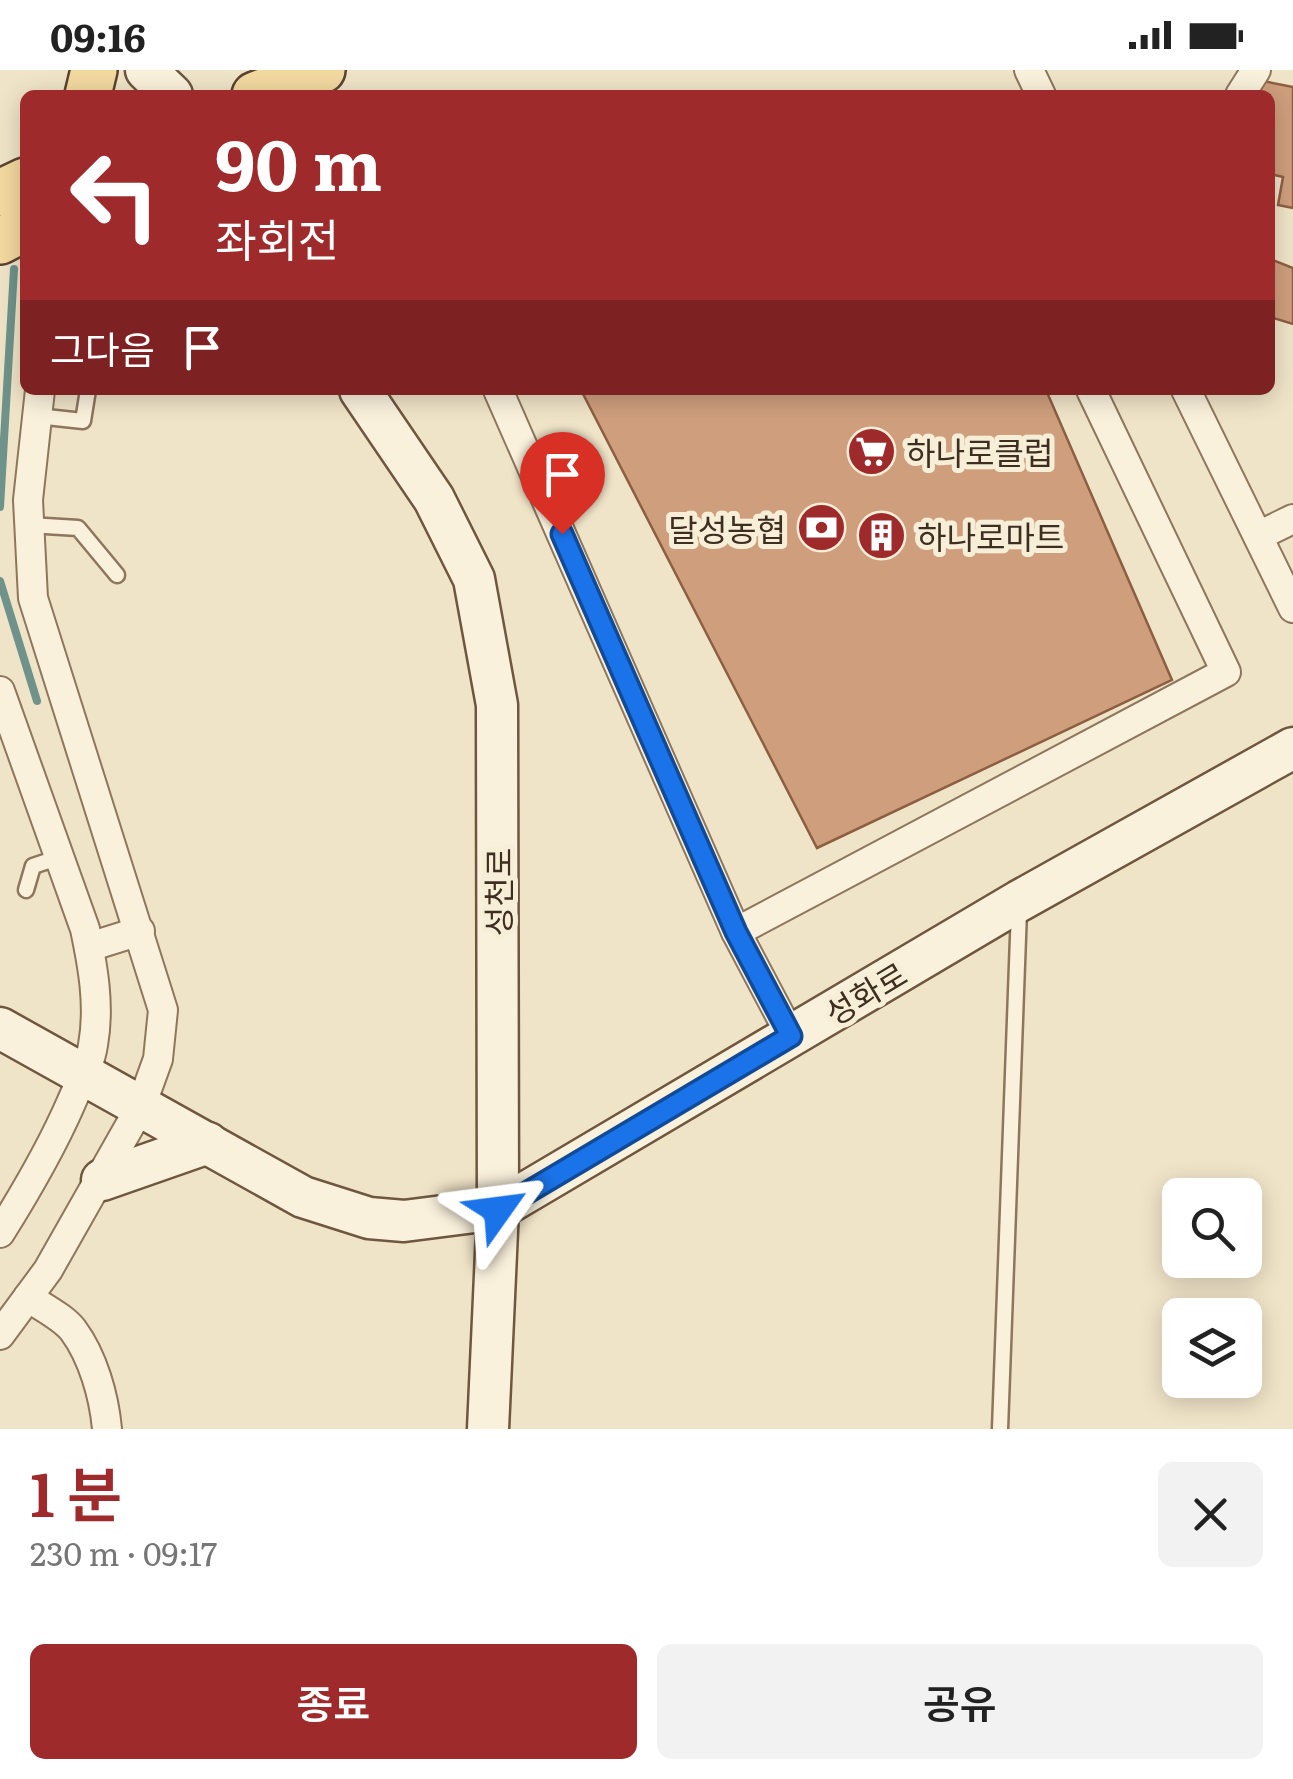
<!DOCTYPE html>
<html lang="ko">
<meta charset="utf-8">
<style>
body{margin:0;font-family:Literata,"Noto Sans KR",serif;background:#f2f2f2;color:#222;height:100vh;display:flex;flex-direction:column;font-size:38px;white-space:nowrap}
*{box-sizing:border-box;margin:0}
p{font-size:32px;color:#767676}
.icon{flex:none;width:55px;height:55px;fill:none;stroke:currentColor;stroke-width:2;stroke-linecap:round;stroke-linejoin:round}
.map{position:relative;height:1359px;overflow:hidden}
.side{display:flex;flex-direction:column;background:#fff;flex:1}
.side>*{flex:none}
.guide{position:absolute;left:20px;top:20px;width:1255px;height:305px;border-radius:15px;box-shadow:0 5px 25px #0003;background:#9e2a2b;color:#fff;overflow:hidden}
.tools{position:absolute;left:1162px;top:1108px;display:grid;gap:20px}
.tools a{display:grid;place-items:center;width:100px;height:100px;border-radius:15px;background:#fff;box-shadow:0 5px 25px #0003;font-size:50px}
.pin{position:absolute;display:grid;place-items:center;width:85px;height:85px;color:#fff;margin:-102px -42px;border-radius:50% 50% 50% 0;rotate:-45deg;box-shadow:0 0 10px #0007}
.pin .icon{rotate:45deg}
.me{position:absolute;width:110px;margin:-55px;rotate:59deg;stroke-linejoin:round;filter:drop-shadow(0 0 8px #0008)}
.turn{display:flex;align-items:center;gap:35px;height:210px;padding:0 30px;font-size:45px}
.turn .icon{width:130px;height:130px;stroke-width:2.5}
.turn b{display:block;font-size:70px;line-height:85px}
.then{display:flex;align-items:center;height:95px;padding:0 30px;background:#0003;gap:20px;font-size:38px}
.round{display:grid;place-items:center;flex:none;width:105px;height:105px;border-radius:15px;background:#f2f2f2}
.headline{display:flex;align-items:center;justify-content:space-between;height:170px;padding:0 30px}
h1{font-size:60px;font-weight:600;line-height:75px;color:#9e2a2b}
.cta{display:flex;gap:20px;margin-top:auto;padding:20px 30px}
.cta a{flex:1;height:115px;border-radius:15px;background:#9e2a2b;color:#fff;font-size:40px;font-weight:600;line-height:115px;text-align:center}
.cta a+a{background:#f2f2f2;color:#222}
.status{display:flex;justify-content:space-between;align-items:center;height:70px;padding:0 50px;background:#fff;direction:ltr}
.status svg{height:28px;fill:currentColor}
.map>svg:first-child{display:block}
.lines{fill:none;stroke-linecap:round;stroke-linejoin:round}
.stream{stroke:#6f938a;stroke-width:8}
.building{fill:#cf9f7d;stroke:#8d5f41;stroke-width:2.5}
.service-casing{stroke:#8d765c;stroke-width:19}
.minor-casing{stroke:#8d765c;stroke-width:32}
.secondary-casing{stroke:#6f573f;stroke-width:45}
.primary-casing{stroke:#5b4430;stroke-width:50}
.service{stroke:#faf1dc;stroke-width:14}
.minor{stroke:#faf1dc;stroke-width:28}
.secondary{stroke:#faf1dc;stroke-width:40}
.primary{stroke:#f3d9a0;stroke-width:45}
.route-casing{stroke:#114b97;stroke-width:25}
.route{stroke:#1a73e8;stroke-width:18}
.labels{text-anchor:middle;dominant-baseline:central;stroke-width:10;stroke-linejoin:round;paint-order:stroke}
.poi-label{font-size:32px;fill:#3d2e20;stroke:#f7eed8;text-anchor:start}
.street-label{font-size:32px;fill:#3d2e20;stroke:#f7eed8}
</style>
<div class="status"><b>09:16</b><svg viewBox="0 0 49 12"><path d="M0 12V9h3v3zM5 12V6h3v6zM10 12V3h3v9zM15 12V0h3v12zM26 1h20v11H26zM47 4h2v5h-2z"/></svg></div>
<div class="map">
<svg width="1293" height="1359" viewBox="0 0 1293 1359">
<rect width="100%" height="100%" fill="#f0e4c8"/>
<g class="lines">
<g class="stream">
<path d="M0 437 14 199"/>
<path d="M0 511 37 631"/>
</g>
</g>
<g class="building">
<path d="M1258 10 1293 17V138L1278 135 1283 107 1270 104V25H1255Z"/>
<path d="M1270 189 1293 198V254L1270 247Z"/>
<path d="M581 320H1046L1172 610 817 778Z"/>
</g>
<g class="lines">
<defs>
<g id="service">
<path d="M37 346 83 351 88 320"/>
<path d="M29 455 78 458 117 505"/>
<path d="M26 820 33 796 60 787"/>
<path d="M1000 1359 1019 840"/>
</g>
<g id="minor">
<path d="M1029 0 1041 25"/>
<path d="M1240 25 1256 0"/>
<path d="M498 320 736 862 791 966"/>
<path d="M1186 320 1293 538"/>
<path d="M1258 466 1293 449"/>
<path d="M0 621 85 859C93 897 100 936 93 975 90 995 79 1014 71 1033 51 1079 27 1120 0 1163"/>
<path d="M736 862 1226 602 1091 320"/>
<path d="M89 877 140 861"/>
<path d="M28 1227C42 1237 63 1247 73 1260 93 1287 104 1326 107 1359"/>
<path d="M0 1265 48 1200 141 1036 158 989 163 940 33 528 28 430 40 320"/>
</g>
<g id="secondary">
<path d="M146 0 172 25"/>
<path d="M360 320 434 429 474 509 497 635 498 1139 488 1359"/>
<path d="M0 958 303 1127 369 1148 404 1151 498 1139 1019 831 1293 678"/>
<path d="M102 1110 208 1073"/>
</g>
<g id="primary">
<path d="M88 25 94 0"/>
<path d="M255 25 322 0"/>
<path d="M0 123 25 111"/>
<path d="M0 171 25 158"/>
</g>
</defs>
<use href="#service" class="service-casing"/>
<use href="#minor" class="minor-casing"/>
<use href="#secondary" class="secondary-casing"/>
<use href="#primary" class="primary-casing"/>
<use href="#service" class="service"/>
<use href="#minor" class="minor"/>
<use href="#secondary" class="secondary"/>
<use href="#primary" class="primary"/>
</g>
<g class="lines">
<defs>
<path id="route" d="M498 1140 791 966 736 862 562 464"/>
</defs>
<use href="#route" class="route-casing"/>
<use href="#route" class="route"/>
</g>
<defs>
<symbol id="supermarket-disc" viewBox="-11 -11 22 22"><circle r="9.5" fill="#9e2a2b" stroke="#f7eed8"/><path d="M-6-5.5h2.5l.6 2H6L4.5 2H-2.5L-4.4-4H-6ZM-1.5 3.2a1.3 1.3 0 1 0 .1 0ZM3 3.2a1.3 1.3 0 1 0 .1 0Z" fill="#fff"/></symbol>
<symbol id="bank-disc" viewBox="-11 -11 22 22"><circle r="9.5" fill="#9e2a2b" stroke="#f7eed8"/><path d="M-6-4H6V4H-6ZM0-2.3a2.3 2.3 0 1 0 0 4.6a2.3 2.3 0 1 0 0-4.6Z" fill="#fff"/></symbol>
<symbol id="building-disc" viewBox="-11 -11 22 22"><circle r="9.5" fill="#9e2a2b" stroke="#f7eed8"/><path d="M-4-6H4V6H1V3H-1V6H-4ZM-2.5-4.3h1.7v1.8h-1.7ZM.8-4.3h1.7v1.8H.8ZM-2.5-1h1.7V.8h-1.7ZM.8-1h1.7V.8H.8Z" fill="#fff"/></symbol>
</defs>
<g fill-rule="evenodd">
<use href="#supermarket-disc" x="844" y="354" width="55" height="55"/>
<use href="#bank-disc" x="794" y="430" width="55" height="55"/>
<use href="#building-disc" x="854" y="438" width="55" height="55"/>
</g>
<g class="labels">
<g class="poi-label">
<text x="906" y="381">하나로클럽</text>
<text x="786" y="458" text-anchor="end">달성농협</text>
<text x="917" y="465">하나로마트</text>
</g>
<g class="street-label">
<text transform="translate(497 822) rotate(-90)">성천로</text>
<text transform="translate(865 922) rotate(-31)">성화로</text>
</g>
</g>
</svg>
<div class="tools">
<a><svg class="icon" aria-label="search" viewBox="0 0 24 24"><circle cx="10" cy="10" r="6"/><path d="M15 15l6 6"/></svg></a>
<a><svg class="icon" aria-label="layers" viewBox="0 0 24 24"><path d="M12 4l9 5-9 5-9-5zM3 14l9 5 9-5"/></svg></a>
</div>
<div class="pin" style="left:562px;top:464px;background:#d93025"><svg class="icon" aria-label="arrive" viewBox="0 0 24 24"><path d="M6 21V4h12l-3 4 3 4H6"/></svg></div>
<svg class="me" style="left:498px;top:1140px" viewBox="-20 -20 40 40"><path d="M0-17L14 15 0 8-14 15z" fill="#1a73e8" stroke="#fff" stroke-width="4"/></svg>
<div class="guide">
<div class="turn"><svg class="icon" aria-label="left" viewBox="0 0 24 24"><path d="M17 20v-9H6M10 6l-5 5 5 5"/></svg><div><b>90 m</b>좌회전</div></div>
<div class="then">그다음<svg class="icon" aria-label="arrive" viewBox="0 0 24 24"><path d="M6 21V4h12l-3 4 3 4H6"/></svg></div>
</div>
</div>
<section class="side">
<div class="headline"><div><h1>1 분</h1><p>230 m · 09:17</p></div><a class="round"><svg class="icon" aria-label="close" viewBox="0 0 24 24"><path d="M6 6l12 12M18 6L6 18"/></svg></a></div>
<div class="cta"><a>종료</a><a>공유</a></div>
</section>
